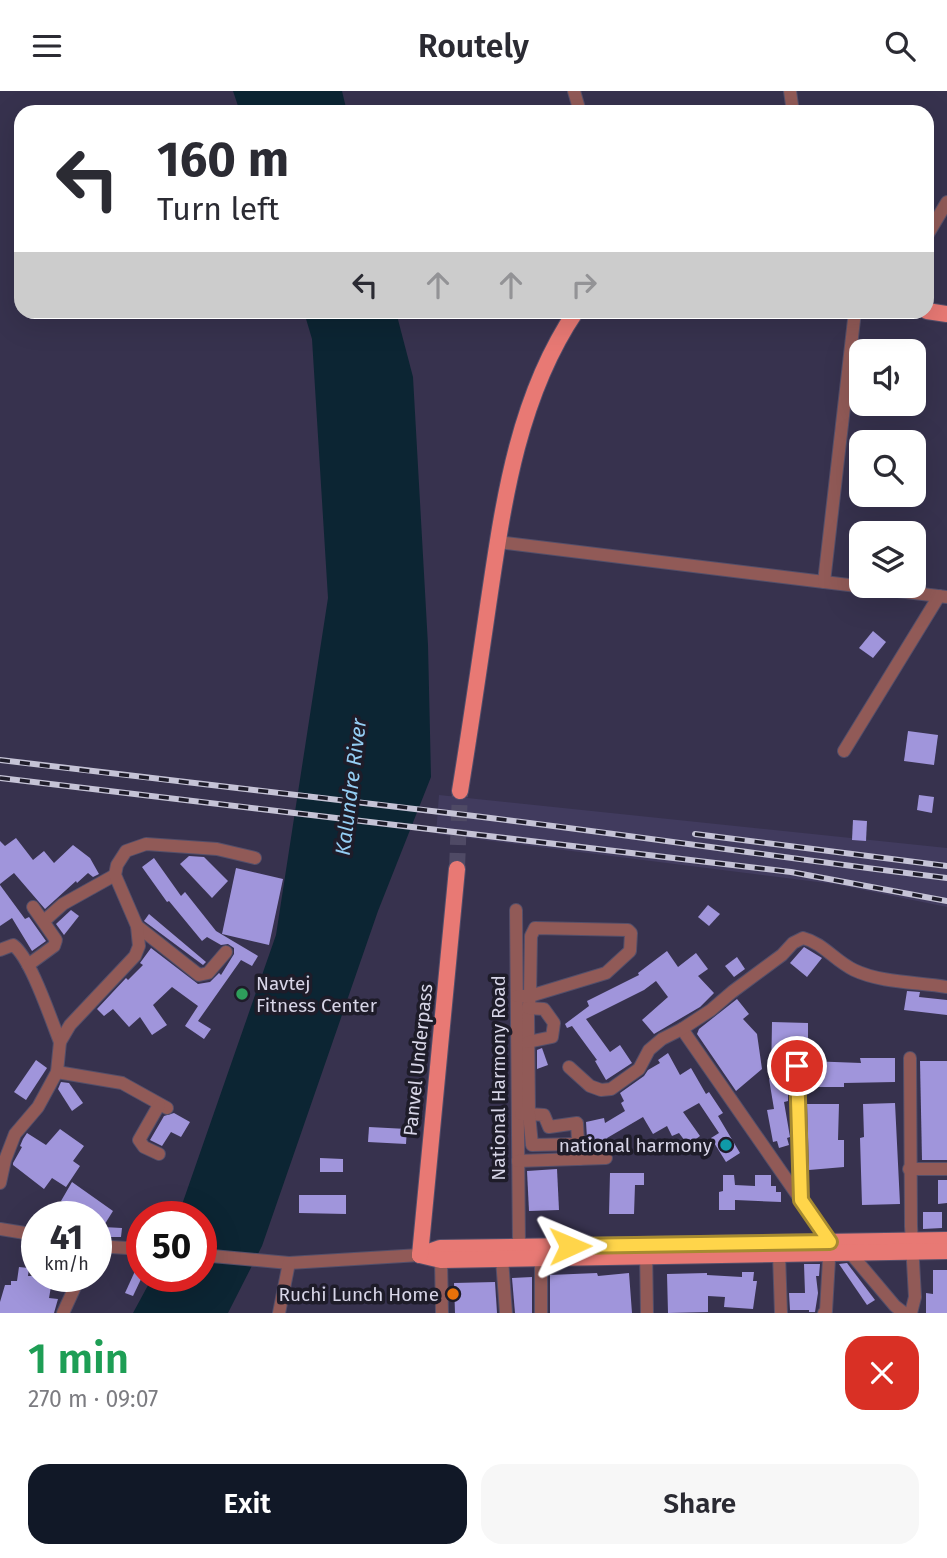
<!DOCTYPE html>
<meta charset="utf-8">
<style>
body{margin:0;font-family:"Fira Sans",sans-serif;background:#f7f7f7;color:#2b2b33;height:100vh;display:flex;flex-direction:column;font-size:26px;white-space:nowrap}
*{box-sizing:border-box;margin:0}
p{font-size:23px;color:#7c7c81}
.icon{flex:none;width:38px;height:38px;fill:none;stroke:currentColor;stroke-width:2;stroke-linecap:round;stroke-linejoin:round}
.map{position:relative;height:1222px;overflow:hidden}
.details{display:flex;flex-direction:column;background:#fff;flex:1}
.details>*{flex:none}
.banner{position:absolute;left:14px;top:14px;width:920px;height:214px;border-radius:21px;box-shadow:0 7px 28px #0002;background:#fff;color:#2b2b33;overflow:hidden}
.tools{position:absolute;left:849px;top:248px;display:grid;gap:14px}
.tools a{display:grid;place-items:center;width:77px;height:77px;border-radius:14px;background:#fff;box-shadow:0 7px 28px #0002;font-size:35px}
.speed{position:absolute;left:21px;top:1110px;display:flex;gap:14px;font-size:35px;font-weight:700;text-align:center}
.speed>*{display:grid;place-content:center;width:91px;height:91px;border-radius:50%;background:#fff;box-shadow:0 7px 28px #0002;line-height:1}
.speed small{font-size:18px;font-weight:400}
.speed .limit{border:10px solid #d22;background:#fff;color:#111}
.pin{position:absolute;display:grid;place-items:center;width:60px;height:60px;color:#fff;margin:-30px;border:4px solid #fff;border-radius:50%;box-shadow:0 2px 7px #0007}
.me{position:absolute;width:77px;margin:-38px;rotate:89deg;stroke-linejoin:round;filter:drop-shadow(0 0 5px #0008)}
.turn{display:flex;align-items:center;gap:24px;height:147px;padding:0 28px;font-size:32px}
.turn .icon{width:91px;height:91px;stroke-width:2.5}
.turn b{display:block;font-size:49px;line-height:60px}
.lanes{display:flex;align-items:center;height:66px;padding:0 28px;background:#0003;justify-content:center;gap:35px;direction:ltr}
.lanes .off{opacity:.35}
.round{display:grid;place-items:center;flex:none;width:74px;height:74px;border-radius:21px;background:#f7f7f7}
.headline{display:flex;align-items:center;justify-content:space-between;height:119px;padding:0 28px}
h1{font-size:42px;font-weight:600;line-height:52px;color:#1e9e55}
.button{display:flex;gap:14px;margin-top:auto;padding:14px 28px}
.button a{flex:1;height:80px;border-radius:21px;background:#111827;color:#fff;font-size:28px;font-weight:600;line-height:80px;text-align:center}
.button a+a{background:#f7f7f7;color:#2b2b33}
header{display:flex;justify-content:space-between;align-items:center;height:91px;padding:0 28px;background:#fff;font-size:32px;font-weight:600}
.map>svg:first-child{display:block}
.built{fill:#413b5e}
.water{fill:#0c2533}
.building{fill:#a095db}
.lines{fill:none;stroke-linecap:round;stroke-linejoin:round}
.major-tunnel{stroke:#4f4a65;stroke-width:16;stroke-dasharray:16 8;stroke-linecap:butt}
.minor-casing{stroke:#544f6a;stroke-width:14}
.major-casing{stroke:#544f6a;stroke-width:18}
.minor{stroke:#915a57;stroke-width:12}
.major{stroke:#e87974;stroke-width:16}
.rail-casing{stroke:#c5c3d6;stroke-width:6}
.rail{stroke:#1e1c29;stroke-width:3.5;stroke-dasharray:10;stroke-linecap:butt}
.route-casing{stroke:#a68a30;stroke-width:18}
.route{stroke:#ffd54a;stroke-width:12}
.leisure-dot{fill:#2e9e5b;stroke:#1e1c29;stroke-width:2.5}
.culture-dot{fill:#0f9aa8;stroke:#1e1c29;stroke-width:2.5}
.food-dot{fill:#e8710a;stroke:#1e1c29;stroke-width:2.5}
.labels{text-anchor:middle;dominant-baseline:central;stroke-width:7;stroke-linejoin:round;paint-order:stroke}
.poi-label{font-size:19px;fill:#d7d5e7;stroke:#1e1c29;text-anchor:end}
.street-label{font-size:19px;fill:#d7d5e7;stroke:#1e1c29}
.water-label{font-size:21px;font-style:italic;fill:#95cef4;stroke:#1e1c29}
</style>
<header><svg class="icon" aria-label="menu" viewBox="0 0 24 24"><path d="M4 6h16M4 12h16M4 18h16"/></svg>Routely<svg class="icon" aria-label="search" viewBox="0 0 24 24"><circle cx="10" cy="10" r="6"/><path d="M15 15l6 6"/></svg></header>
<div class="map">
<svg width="947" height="1222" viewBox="0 0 947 1222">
<rect width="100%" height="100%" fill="#37324e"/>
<path class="built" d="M439 704 947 757V816L834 793 436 743Z"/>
<g class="water">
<path d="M233 0H342L347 21H240Z"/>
<path d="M304 221H396L413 286 428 554 431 686 378 820 262 1155 228 1222H133L153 1185H201V1125H178L276 844 328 507 312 248Z"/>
</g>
<g class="building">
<path d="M873 540 886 551 873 567 859 557Z"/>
<path d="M908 640 938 644 934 674 904 670Z"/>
<path d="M919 704 934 706 932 722 917 719Z"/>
<path d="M853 729 867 730 866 750 852 749Z"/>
<path d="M16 747 33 769 44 760 54 772 73 754 90 767 99 783 93 786 88 782 77 792 76 790 45 818 14 782 0 793V750L5 755Z"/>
<path d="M189 765 204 766 228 790 212 807 180 773Z"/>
<path d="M154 767 181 805 185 801 216 840 258 865 252 875 241 869 198 930 211 938 204 948 185 935 198 915 172 896 153 914 167 934 152 944 140 926 129 936 113 918 104 925 97 918 126 887 128 889 143 874 140 872 151 857 198 893 210 891 219 882 221 884 234 863V857L228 853 221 854 207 846 202 850 169 810 167 811 142 776Z"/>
<path d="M236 777 283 788 269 854 222 843Z"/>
<path d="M0 794 25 828 29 826 46 850 32 860 12 827 0 835Z"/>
<path d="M708 814 720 823 709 835 698 826Z"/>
<path d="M71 819 79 825 64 844 56 833Z"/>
<path d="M149 823 206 871 203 874 144 830Z"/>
<path d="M804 856 822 867 807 886 790 872Z"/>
<path d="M667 860 678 876 696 862 708 878 698 885 714 902 700 916 654 943 642 929 668 906 656 890 644 899 586 928 610 961 620 954 632 972 606 989 595 970 597 969 572 935 567 937 565 933 589 915 587 910 639 884 638 882Z"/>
<path d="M737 866 745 878 734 886 725 875Z"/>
<path d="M907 900 920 901 919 906 947 909V924L904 919Z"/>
<path d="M737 908 749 923 743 928 757 943 762 978 736 1000 697 943 699 938Z"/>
<path d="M772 931 808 932V960H788V1010L784 1011 790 1046 787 1047 789 1054 779 1057 777 1050 773 1051 767 1019 774 1018 769 988H771Z"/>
<path d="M542 957 548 974 537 978V959Z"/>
<path d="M668 962 680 984 691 977 706 1003 709 1001 723 1022 718 1025 740 1062 726 1071 711 1047 719 1042 699 1012 683 1021 700 1045 688 1054 679 1042 672 1045 667 1035 653 1043 643 1026 607 1047 609 1055 591 1059 589 1047H587L586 1031 604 1027 605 1032 625 1020 621 1012 624 1010 620 1002 644 985 648 979 660 972 658 969Z"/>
<path d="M860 967H895V991L844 992V996H808V970L861 972Z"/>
<path d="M36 969 47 977 26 1009 14 1001Z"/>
<path d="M920 970H947V1069H922Z"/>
<path d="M61 991 69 992 83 1012 72 1020 58 998Z"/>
<path d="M895 1012 900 1113 862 1114 860 1047 864 1046 863 1013Z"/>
<path d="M807 1013H839L838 1049H844V1076L809 1079Z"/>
<path d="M174 1022 190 1031 181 1046 171 1041 162 1055 150 1049 164 1025Z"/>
<path d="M369 1036 407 1038 406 1053 368 1051Z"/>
<path d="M60 1038 84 1055 73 1070 80 1075 66 1096 52 1087 44 1098 13 1074V1072L22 1056 20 1055 23 1048 27 1042 46 1054Z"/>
<path d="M320 1067 343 1068V1081H320Z"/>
<path d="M557 1078 559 1119 529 1120 527 1080Z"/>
<path d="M610 1082H644V1094H635L634 1123H609Z"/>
<path d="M723 1084H734L735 1094 755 1095V1084H771V1095H776V1101H781V1111L735 1109V1119H719V1101L723 1100Z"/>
<path d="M938 1089H947V1112L938 1113Z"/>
<path d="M72 1091 113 1120 103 1136 122 1137 121 1146H96V1125L81 1115 78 1121 61 1110Z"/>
<path d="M299 1104H346V1123L299 1122Z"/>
<path d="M923 1121H942V1137L923 1138Z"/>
<path d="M141 1167 142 1186 133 1205 125 1202Z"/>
<path d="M847 1172 875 1209 867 1214 839 1173Z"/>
<path d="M804 1173H820L819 1185H816L818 1202 815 1221H809V1219H790L789 1202H805Z"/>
<path d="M19 1176 29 1177 28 1185H47L46 1189 52 1190 49 1207 58 1208 54 1222H0V1211L5 1194H11V1190H17Z"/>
<path d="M933 1179H947V1222H926V1202L933 1203Z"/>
<path d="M742 1181H754L753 1190H757L753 1218 724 1216 725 1206 708 1205V1221L668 1222 667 1183 707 1182V1184L742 1186Z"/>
<path d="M597 1182 598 1185 629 1182 632 1222H550V1184Z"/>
<path d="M532 1186V1222H515L512 1187Z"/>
<path d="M495 1191 497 1222H455L454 1192Z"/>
</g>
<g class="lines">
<path class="major-tunnel" d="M457 778 460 700"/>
<defs>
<g id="minor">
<path d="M574 0 580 21"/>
<path d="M790 0 793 21"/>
<path d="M928 143 947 111"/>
<path d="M498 451 947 506"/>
<path d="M824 491 855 220"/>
<path d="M844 660 939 505"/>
<path d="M516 819 519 1156"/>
<path d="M44 830 63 813 115 784"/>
<path d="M137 835 199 884 208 882 226 861"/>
<path d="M0 859 13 854C31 867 51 929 60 951"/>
<path d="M28 874 54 855 56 849 33 816"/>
<path d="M517 905H530L606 882 630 860 631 842 628 839 535 837 531 845 530 905 528 921 529 1023 544 1024 549 1036 577 1032 579 1068"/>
<path d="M682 938 830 1151 826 1220 824 1222"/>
<path d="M528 951 552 946 554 932 544 918 528 917"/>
<path d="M910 967 911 1135 915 1206 911 1222"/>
<path d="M797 975 801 1108"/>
<path d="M569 976 590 995 601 999 611 998 639 978 649 959 662 948 682 938 711 919 732 901 782 864 793 852 803 847C823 852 835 870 854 879 881 892 918 891 947 896"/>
<path d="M57 981 122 992 167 1017"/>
<path d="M521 1023H529L532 1054 579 1053"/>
<path d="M159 1063 144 1056 139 1049 159 1014"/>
<path d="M518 1070 606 1067"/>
<path d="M909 1078H947"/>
<path d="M0 1092 5 1069 15 1043 38 1016 57 981 60 951 70 934 135 865 139 855 137 835 115 784 117 774 126 760 146 753 217 758 255 767"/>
<path d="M0 1138 37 1144"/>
<path d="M96 1155 142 1158"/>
<path d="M846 1157 895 1215 904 1222"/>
<path d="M646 1159 647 1222"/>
<path d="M779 1163 781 1222"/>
<path d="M201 1164 289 1172 420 1164"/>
<path d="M541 1167V1222"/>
<path d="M502 1168 506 1222"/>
<path d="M441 1169 442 1222"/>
<path d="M63 1222 80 1185"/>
<path d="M279 1222 289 1172"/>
</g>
<g id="major">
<path d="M927 220 947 223"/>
<path d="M460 700C470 639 479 577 488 515 503 414 517 307 576 220"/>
<path d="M420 1164 440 1157 947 1149"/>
<path d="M420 1164 441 1169 947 1160"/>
<path d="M420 1164 457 778"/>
</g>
</defs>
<use href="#minor" class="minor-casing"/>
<use href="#major" class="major-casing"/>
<use href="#minor" class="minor"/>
<use href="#major" class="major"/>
<defs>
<g id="rail">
<path d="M0 669C158 689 316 705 474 725 632 744 789 768 947 787"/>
<path d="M0 687 791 781 947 810"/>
<path d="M695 743 947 775"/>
</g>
</defs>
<use href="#rail" class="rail-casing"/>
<use href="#rail" class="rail"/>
</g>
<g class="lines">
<defs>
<path id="route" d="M570 1155 830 1151 801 1109 797 975"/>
</defs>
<use href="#route" class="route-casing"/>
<use href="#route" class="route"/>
</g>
<circle class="leisure-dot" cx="242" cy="903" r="7"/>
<circle class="culture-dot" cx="726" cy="1054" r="7"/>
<circle class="food-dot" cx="453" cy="1203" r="7"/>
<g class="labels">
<g class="poi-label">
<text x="256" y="892" text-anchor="start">Navtej<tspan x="256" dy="22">Fitness Center</tspan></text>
<text x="712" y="1054">national harmony</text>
<text x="439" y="1203">Ruchi Lunch Home</text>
</g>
<g class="street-label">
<text transform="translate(418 969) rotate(-84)">Panvel Underpass</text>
<text transform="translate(498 987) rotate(-90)">National Harmony Road</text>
</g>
<g class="water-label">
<text transform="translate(351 696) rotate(-83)">Kalundre River</text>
</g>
</g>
</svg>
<div class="tools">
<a><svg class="icon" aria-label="sound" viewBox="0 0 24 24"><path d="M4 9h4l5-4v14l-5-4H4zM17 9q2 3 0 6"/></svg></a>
<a><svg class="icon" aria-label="search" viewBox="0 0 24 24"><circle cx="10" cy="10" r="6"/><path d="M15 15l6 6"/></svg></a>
<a><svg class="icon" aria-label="layers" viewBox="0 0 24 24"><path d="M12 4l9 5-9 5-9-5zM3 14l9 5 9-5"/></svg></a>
</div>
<div class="speed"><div>41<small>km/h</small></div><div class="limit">50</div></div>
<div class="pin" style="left:797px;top:975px;background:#d93025"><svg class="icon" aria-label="arrive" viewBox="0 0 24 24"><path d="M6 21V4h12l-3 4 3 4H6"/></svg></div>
<svg class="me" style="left:570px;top:1155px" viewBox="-20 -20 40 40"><path d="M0-17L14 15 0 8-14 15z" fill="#ffd54a" stroke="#fff" stroke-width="4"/></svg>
<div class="banner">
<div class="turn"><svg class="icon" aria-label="left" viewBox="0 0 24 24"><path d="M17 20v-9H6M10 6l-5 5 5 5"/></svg><div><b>160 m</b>Turn left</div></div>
<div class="lanes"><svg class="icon" aria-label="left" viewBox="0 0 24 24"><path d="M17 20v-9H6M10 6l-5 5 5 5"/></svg><svg class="icon off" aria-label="ahead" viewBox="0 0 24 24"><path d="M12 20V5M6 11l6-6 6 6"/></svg><svg class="icon off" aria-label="ahead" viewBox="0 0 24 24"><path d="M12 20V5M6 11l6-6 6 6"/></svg><svg class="icon off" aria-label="right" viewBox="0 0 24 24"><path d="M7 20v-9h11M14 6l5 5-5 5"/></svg></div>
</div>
</div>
<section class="details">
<div class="headline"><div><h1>1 min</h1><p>270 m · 09:07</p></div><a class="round" style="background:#d93025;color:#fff"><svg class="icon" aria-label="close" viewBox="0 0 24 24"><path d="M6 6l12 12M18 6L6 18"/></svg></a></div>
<div class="button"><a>Exit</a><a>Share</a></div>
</section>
